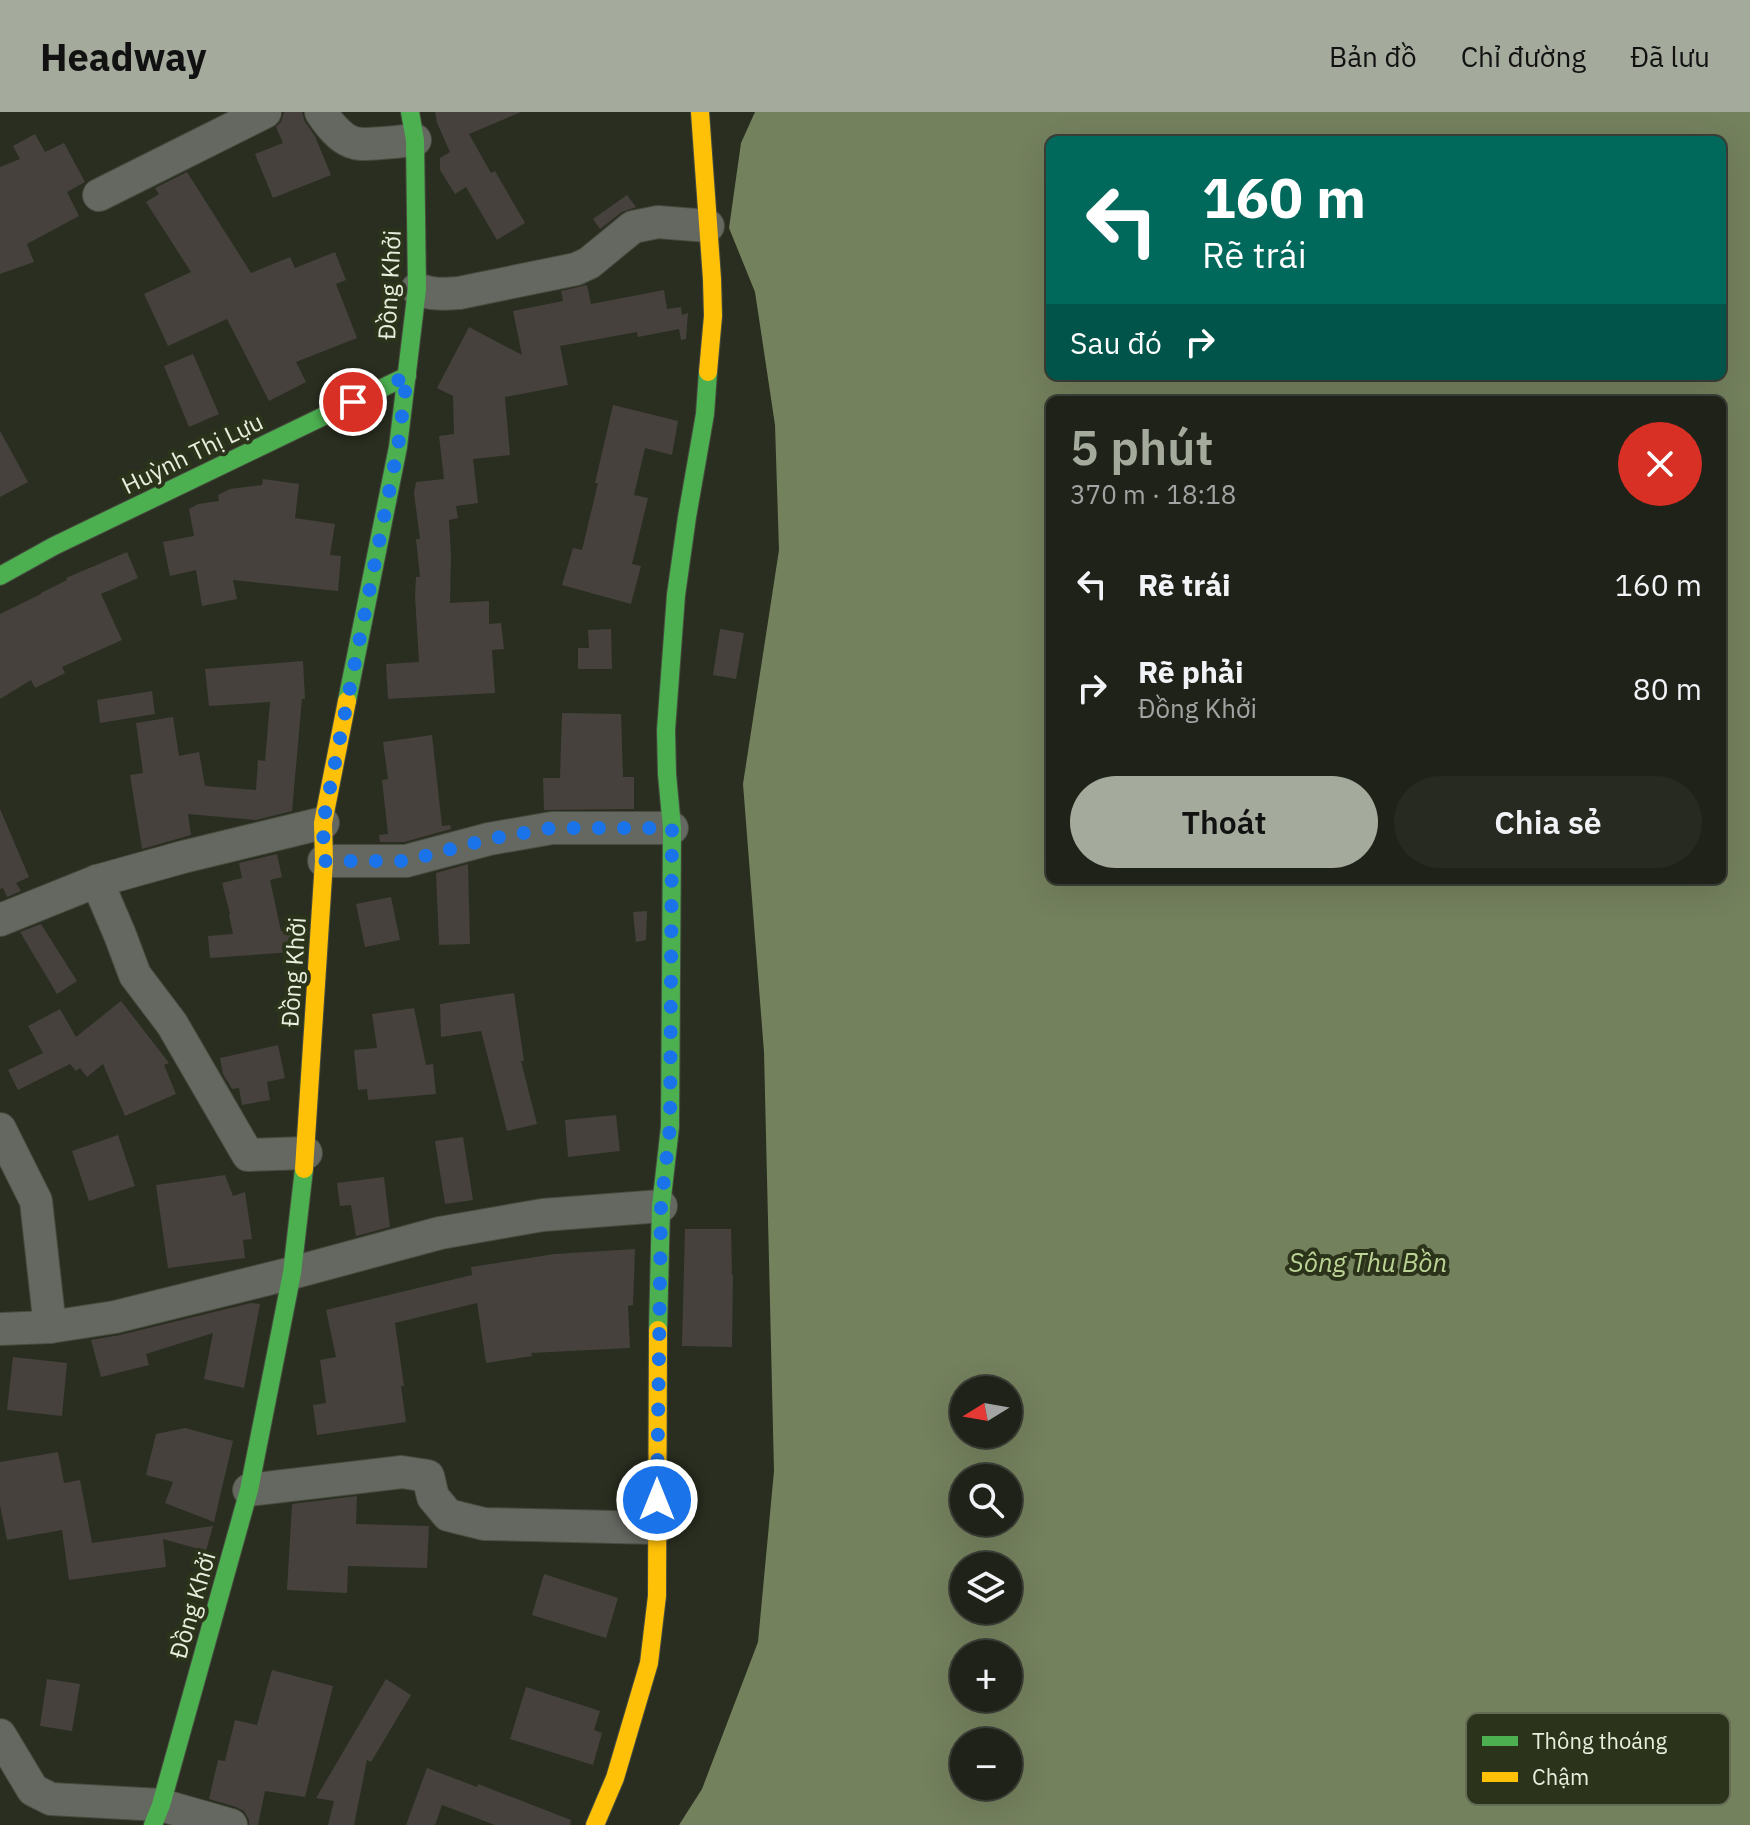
<!DOCTYPE html>
<html lang="vi">
<meta charset="utf-8">
<style>
body{margin:0;font-family:"IBM Plex Sans",sans-serif;background:#272a21;color:#f1f3f6;height:100vh;display:flex;flex-direction:column;font-size:30px;white-space:nowrap}
*{box-sizing:border-box;margin:0}
p{font-size:26px;color:#a1a4a2}
.icon{flex:none;width:44px;height:44px;fill:none;stroke:currentColor;stroke-width:2;stroke-linecap:round;stroke-linejoin:round}
.map{position:relative;flex:1;overflow:hidden}
.side{position:absolute;left:1046px;top:284px;width:680px;height:488px;display:flex;flex-direction:column;background:#1f2218;border-radius:12px;box-shadow:0 8px 32px #0002,0 0 0 2px #3c3f37}
.side>*{flex:none}
.top-card{position:absolute;left:1046px;top:24px;width:680px;height:244px;border-radius:12px;box-shadow:0 8px 32px #0002,0 0 0 2px #3c3f37;background:#00695c;color:#fff;overflow:hidden}
.needle{width:52px;rotate:259deg}
.buttons{position:absolute;left:950px;top:1264px;display:grid;gap:16px}
.buttons a{display:grid;place-items:center;width:72px;height:72px;border-radius:50%;background:#1f2218;box-shadow:0 8px 32px #0002,0 0 0 2px #3c3f37;font-size:40px}
.pin{position:absolute;display:grid;place-items:center;width:68px;height:68px;color:#fff;margin:-34px;border:4px solid #fff;border-radius:50%;box-shadow:0 2px 8px #0007}
.me{position:absolute;width:88px;margin:-44px;rotate:0deg;stroke-linejoin:round;filter:drop-shadow(0 0 6px #0008)}
.turn{display:flex;align-items:center;gap:28px;height:168px;padding:0 24px;font-size:36px}
.turn .icon{width:104px;height:104px;stroke-width:2.5}
.turn b{display:block;font-size:56px;line-height:68px}
.then{display:flex;align-items:center;height:76px;padding:0 24px;background:#0003;gap:16px;font-size:30px}
.round{display:grid;place-items:center;flex:none;width:84px;height:84px;border-radius:42px;background:#272a21}
.headline{display:flex;align-items:center;justify-content:space-between;height:136px;padding:0 24px}
h1{font-size:48px;font-weight:600;line-height:60px;color:#a5ab9c}
.button{display:flex;gap:16px;margin-top:auto;padding:16px 24px}
.button a{flex:1;height:92px;border-radius:48px;background:#a5ab9c;color:#111;font-size:32px;font-weight:600;line-height:92px;text-align:center}
.button a+a{background:#272a21;color:#f1f3f6}
ul{padding:0;list-style:none}
li{display:flex;align-items:center;gap:24px;height:104px;padding:0 24px}
li div{flex:1}
li b{display:block;font-size:30px}
li em{font-style:normal}
header{display:flex;align-items:center;gap:48px;box-sizing:border-box;height:112px;padding:0 40px;background:#a5ab9c;color:#111}
header strong{font-size:38px}
nav{display:flex;gap:44px;margin-inline-start:auto;font-size:28px}
.map>svg:first-child{display:block}
.water{fill:#74815d;fill-rule:evenodd}
.building{fill:#46413d}
.lines{fill:none;stroke-linecap:round;stroke-linejoin:round}
.street-casing{stroke:#474c3f;stroke-width:34}
.fast-casing{stroke:#474c3f;stroke-width:20}
.slow-casing{stroke:#474c3f;stroke-width:20}
.street{stroke:#656861;stroke-width:32}
.fast{stroke:#4caf50;stroke-width:18}
.slow{stroke:#ffc107;stroke-width:18}
.route{stroke:#1a73e8;stroke-width:14;stroke-dasharray:0 25.2}
.labels{text-anchor:middle;dominant-baseline:central;stroke-width:8;stroke-linejoin:round;paint-order:stroke}
.street-label{font-size:24px;fill:#e8eede;stroke:#2b341a}
.water-label{font-size:26px;font-style:italic;fill:#bbd394;stroke:#2b341a}
.key{fill:#2b341a;stroke:#646c55;stroke-width:2}
.key-label{font-size:22px;fill:#e8eede}
</style>
<header>
<strong>Headway</strong>
<nav><a>Bản đồ</a><a>Chỉ đường</a><a>Đã lưu</a></nav>
</header>
<div class="map">
<svg width="1750" height="1713" viewBox="0 0 1750 1713">
<rect width="100%" height="100%" fill="#292e20"/>
<path class="water" d="M755 0H1750V1713H679L702 1677 758 1530 774 1359 764 940 743 672 779 438 775 313 755 180 729 116 741 31ZM1050 28H1722V264H1050ZM1050 288H1722V768H1050ZM964 1278H1008V1322H964ZM964 1366H1008V1410H964ZM964 1454H1008V1498H964ZM964 1542H1008V1586H964ZM964 1630H1008V1674H964Z"/>
<g class="building">
<path d="M284 0H302L305 10 315 24 331 63 273 86 255 42 283 31 276 15 281 10Z"/>
<path d="M435 0H521L469 22 491 61 495 59 525 111 497 128 466 75 455 82 440 58V46L450 40 437 11Z"/>
<path d="M35 22 45 40 64 31 85 70 67 80 79 104 27 132 34 150 0 162V55L20 47 13 34Z"/>
<path d="M187 60 251 161 290 145 295 156 335 140 346 168 336 172 357 226 296 250 306 270 269 289 227 207 168 234 144 182 191 160 146 90 159 82 155 76Z"/>
<path d="M627 83 636 95 622 100 600 117 593 107Z"/>
<path d="M587 173 591 192 664 178 667 197 681 195 682 203 688 201 686 227 681 228 679 217 638 225 637 220 560 234 568 273 505 285 510 343 473 347 478 391 456 394 458 406 449 408 451 443 450 491 489 489V512L501 511 504 537 492 538 495 581 388 587 386 552 419 550 415 484 416 465H420L416 427H420L414 381 416 370 444 367 439 324 454 322 453 284 437 276 469 215 522 243 513 199 563 189 561 179Z"/>
<path d="M193 242 219 302 189 315 164 254Z"/>
<path d="M613 293 678 309 672 343 645 336 634 383 648 386 632 452 641 454 631 492 562 473 573 436 582 438 598 371H595Z"/>
<path d="M0 319 28 370 0 385Z"/>
<path d="M263 367 299 372 295 406 335 412 330 443 341 444 338 479 233 468 237 487 202 494 196 458 170 464 163 430 194 424 189 397 198 392 219 389 218 383 230 377 262 373Z"/>
<path d="M127 440 138 466 101 482 122 528 62 555 65 561 35 576 31 568 0 587V502L41 482V481L67 468 66 466Z"/>
<path d="M611 517 612 557H578V536H589L588 518Z"/>
<path d="M720 517 744 521 736 567 713 563Z"/>
<path d="M303 549 305 587H302L292 699 256 708 188 702 191 723 142 737 130 663 143 661 136 611 173 605 179 644 199 640 205 674 256 678 258 648 265 649 270 590 209 594 205 557Z"/>
<path d="M152 579 155 602 100 611 97 588Z"/>
<path d="M562 601 621 602 623 665H634V697L544 698 543 666H560Z"/>
<path d="M432 623 442 714 450 713 451 717 404 730H380L379 723 388 722 382 668 388 667 383 630Z"/>
<path d="M0 697 29 765 16 771 21 779 7 785 3 776 0 777Z"/>
<path d="M277 742 282 765 270 768 281 819 295 818 293 840 210 846 208 824 233 822 229 803 230 802 222 771 242 766 239 751Z"/>
<path d="M468 752 470 832 439 833 436 761Z"/>
<path d="M391 785 400 828 365 835 356 792Z"/>
<path d="M647 799 646 828 636 830 633 800Z"/>
<path d="M41 812 77 869 57 882 20 820Z"/>
<path d="M514 881 524 949H521L537 1012 507 1019 481 919 441 925 440 892Z"/>
<path d="M121 889 169 951 164 953 176 982 125 1004 103 952 87 965 80 956 76 959 70 952 18 978 8 958 43 941 28 914 60 897 76 925Z"/>
<path d="M414 896 426 953 433 952 436 982 368 988 367 977 358 978 354 938 377 936 372 902Z"/>
<path d="M278 933 285 966 267 970 270 988 242 993 239 976 232 977 223 962 220 946Z"/>
<path d="M616 1003 620 1039 568 1045 565 1008Z"/>
<path d="M118 1023 135 1074 89 1089 72 1039Z"/>
<path d="M463 1025 473 1088 445 1092 435 1029Z"/>
<path d="M225 1063 233 1084 245 1080 252 1127 243 1128 245 1146 168 1156 156 1073Z"/>
<path d="M384 1065 390 1115 356 1124 351 1093 340 1094 337 1071Z"/>
<path d="M685 1117H731L732 1163H733L732 1235 682 1234Z"/>
<path d="M635 1137 633 1193 628 1194 630 1236 531 1241 532 1244 486 1251 477 1191 395 1211 404 1274H401L406 1310 317 1323 313 1293 326 1291 320 1248 336 1245 326 1198 472 1163 471 1155 555 1142Z"/>
<path d="M251 1191 260 1192 244 1276 204 1267 213 1221 146 1242 149 1253 101 1265 91 1228 120 1223Z"/>
<path d="M13 1245 67 1251 62 1304 7 1298Z"/>
<path d="M185 1316 233 1329 214 1410 165 1391 173 1370 146 1363 156 1322Z"/>
<path d="M58 1340 64 1371 80 1368 92 1431 213 1414 206 1439 163 1427 166 1455 69 1468 62 1418 7 1428 0 1393V1350Z"/>
<path d="M357 1384 356 1412 429 1414 427 1456 348 1454 347 1481 287 1478 292 1392Z"/>
<path d="M544 1462 618 1486 606 1526 532 1503Z"/>
<path d="M272 1558 333 1574 305 1685 265 1679 258 1713H249V1708L244 1699 236 1695 209 1687 218 1648 225 1649 235 1608 257 1613Z"/>
<path d="M47 1567 80 1572 72 1619 40 1614Z"/>
<path d="M386 1567 411 1583 371 1650 367 1648 354 1713H328L334 1689 316 1686Z"/>
<path d="M526 1575 600 1599 594 1618 602 1621 593 1653 510 1627Z"/>
<path d="M427 1656 477 1675 478 1672 571 1708 570 1713H495L442 1693 435 1713H406Z"/>
</g>
<g class="lines">
<defs>
<g id="street">
<path d="M321 0C328 11 341 28 355 31 366 34 402 29 415 28"/>
<path d="M99 83 265 0"/>
<path d="M417 177C431 183 445 182 459 181L576 157 589 151 633 115 658 110 708 114"/>
<path d="M324 749H406L489 727 552 716H672"/>
<path d="M97 769 120 823 135 863 172 912 248 1043 306 1041"/>
<path d="M0 808 97 769 183 745 323 711"/>
<path d="M0 1017 36 1089 50 1215"/>
<path d="M0 1217 50 1215 115 1205 292 1161 440 1121 543 1103 661 1094"/>
<path d="M249 1378 402 1360 428 1364 433 1385 448 1403 484 1412 657 1416"/>
<path d="M0 1623 33 1678 51 1687 161 1693 231 1713"/>
</g>
<g id="fast">
<path d="M0 464 54 434 407 264"/>
<path d="M347 589 398 335 417 177 415 28 410 0"/>
<path d="M658 1218 661 1094 670 1015 672 716 667 662 666 618 676 483 687 405 705 302 708 260"/>
<path d="M153 1713 161 1693 249 1378 292 1161 304 1057"/>
</g>
<g id="slow">
<path d="M700 0 712 167 713 204 708 260"/>
<path d="M304 1057 324 749 323 711 347 589"/>
<path d="M595 1713 615 1666 649 1551 657 1484 658 1218"/>
</g>
</defs>
<use href="#street" class="street-casing"/>
<use href="#fast" class="fast-casing"/>
<use href="#slow" class="slow-casing"/>
<use href="#street" class="street"/>
<use href="#fast" class="fast"/>
<use href="#slow" class="slow"/>
</g>
<g class="lines">
<path class="route" d="M353 290 407 264 398 335 323 711 324 749H406L489 727 552 716H672L670 1015 661 1094 657 1388"/>
</g>
<g class="labels">
<g class="street-label">
<text transform="translate(389 173) rotate(-87)">Đồng Khởi</text>
<text transform="translate(192 341) rotate(-26)">Huỳnh Thị Lựu</text>
<text transform="translate(293 860) rotate(-86)">Đồng Khởi</text>
<text transform="translate(192 1493) rotate(-74)">Đồng Khởi</text>
</g>
<g class="water-label">
<text x="1368" y="1150">Sông Thu Bồn</text>
</g>
</g>
<rect x="1466" y="1601" width="264" height="92" rx="12" class="key"/>
<rect x="1482" y="1624" width="36" height="10" fill="#4caf50"/>
<rect x="1482" y="1660" width="36" height="10" fill="#ffc107"/>
<g class="key-label">
<text x="1532" y="1637">Thông thoáng</text>
<text x="1532" y="1673">Chậm</text>
</g>
</svg>
<div class="buttons">
<a><svg class="needle" viewBox="-14 -14 28 28"><path d="M0-13l5 13h-10z" fill="#e53935"/><path d="M0 13l5-13h-10z" fill="#a1a4a2"/></svg></a>
<a><svg class="icon" aria-label="search" viewBox="0 0 24 24"><circle cx="10" cy="10" r="6"/><path d="M15 15l6 6"/></svg></a>
<a><svg class="icon" aria-label="layers" viewBox="0 0 24 24"><path d="M12 4l9 5-9 5-9-5zM3 14l9 5 9-5"/></svg></a>
<a>+</a>
<a>−</a>
</div>
<div class="pin" style="left:353px;top:290px;background:#d93025"><svg class="icon" aria-label="arrive" viewBox="0 0 24 24"><path d="M6 21V4h12l-3 4 3 4H6"/></svg></div>
<svg class="me" style="left:657px;top:1388px" viewBox="-20 -20 40 40"><circle r="17" fill="#1a73e8" stroke="#fff" stroke-width="3"/><path d="M0-11L8 9 0 5-8 9z" fill="#fff"/></svg>
<div class="top-card">
<div class="turn"><svg class="icon" aria-label="left" viewBox="0 0 24 24"><path d="M17 20v-9H6M10 6l-5 5 5 5"/></svg><div><b>160 m</b>Rẽ trái</div></div>
<div class="then">Sau đó<svg class="icon" aria-label="right" viewBox="0 0 24 24"><path d="M7 20v-9h11M14 6l5 5-5 5"/></svg></div>
</div>
<section class="side">
<div class="headline"><div><h1>5 phút</h1><p>370 m · 18:18</p></div><a class="round" style="background:#d93025;color:#fff"><svg class="icon" aria-label="close" viewBox="0 0 24 24"><path d="M6 6l12 12M18 6L6 18"/></svg></a></div>
<ul>
<li><svg class="icon" aria-label="left" viewBox="0 0 24 24"><path d="M17 20v-9H6M10 6l-5 5 5 5"/></svg><div><b>Rẽ trái</b></div><em>160 m</em></li>
<li><svg class="icon" aria-label="right" viewBox="0 0 24 24"><path d="M7 20v-9h11M14 6l5 5-5 5"/></svg><div><b>Rẽ phải</b><p>Đồng Khởi</p></div><em>80 m</em></li>
</ul>
<div class="button"><a>Thoát</a><a>Chia sẻ</a></div>
</section>
</div>
